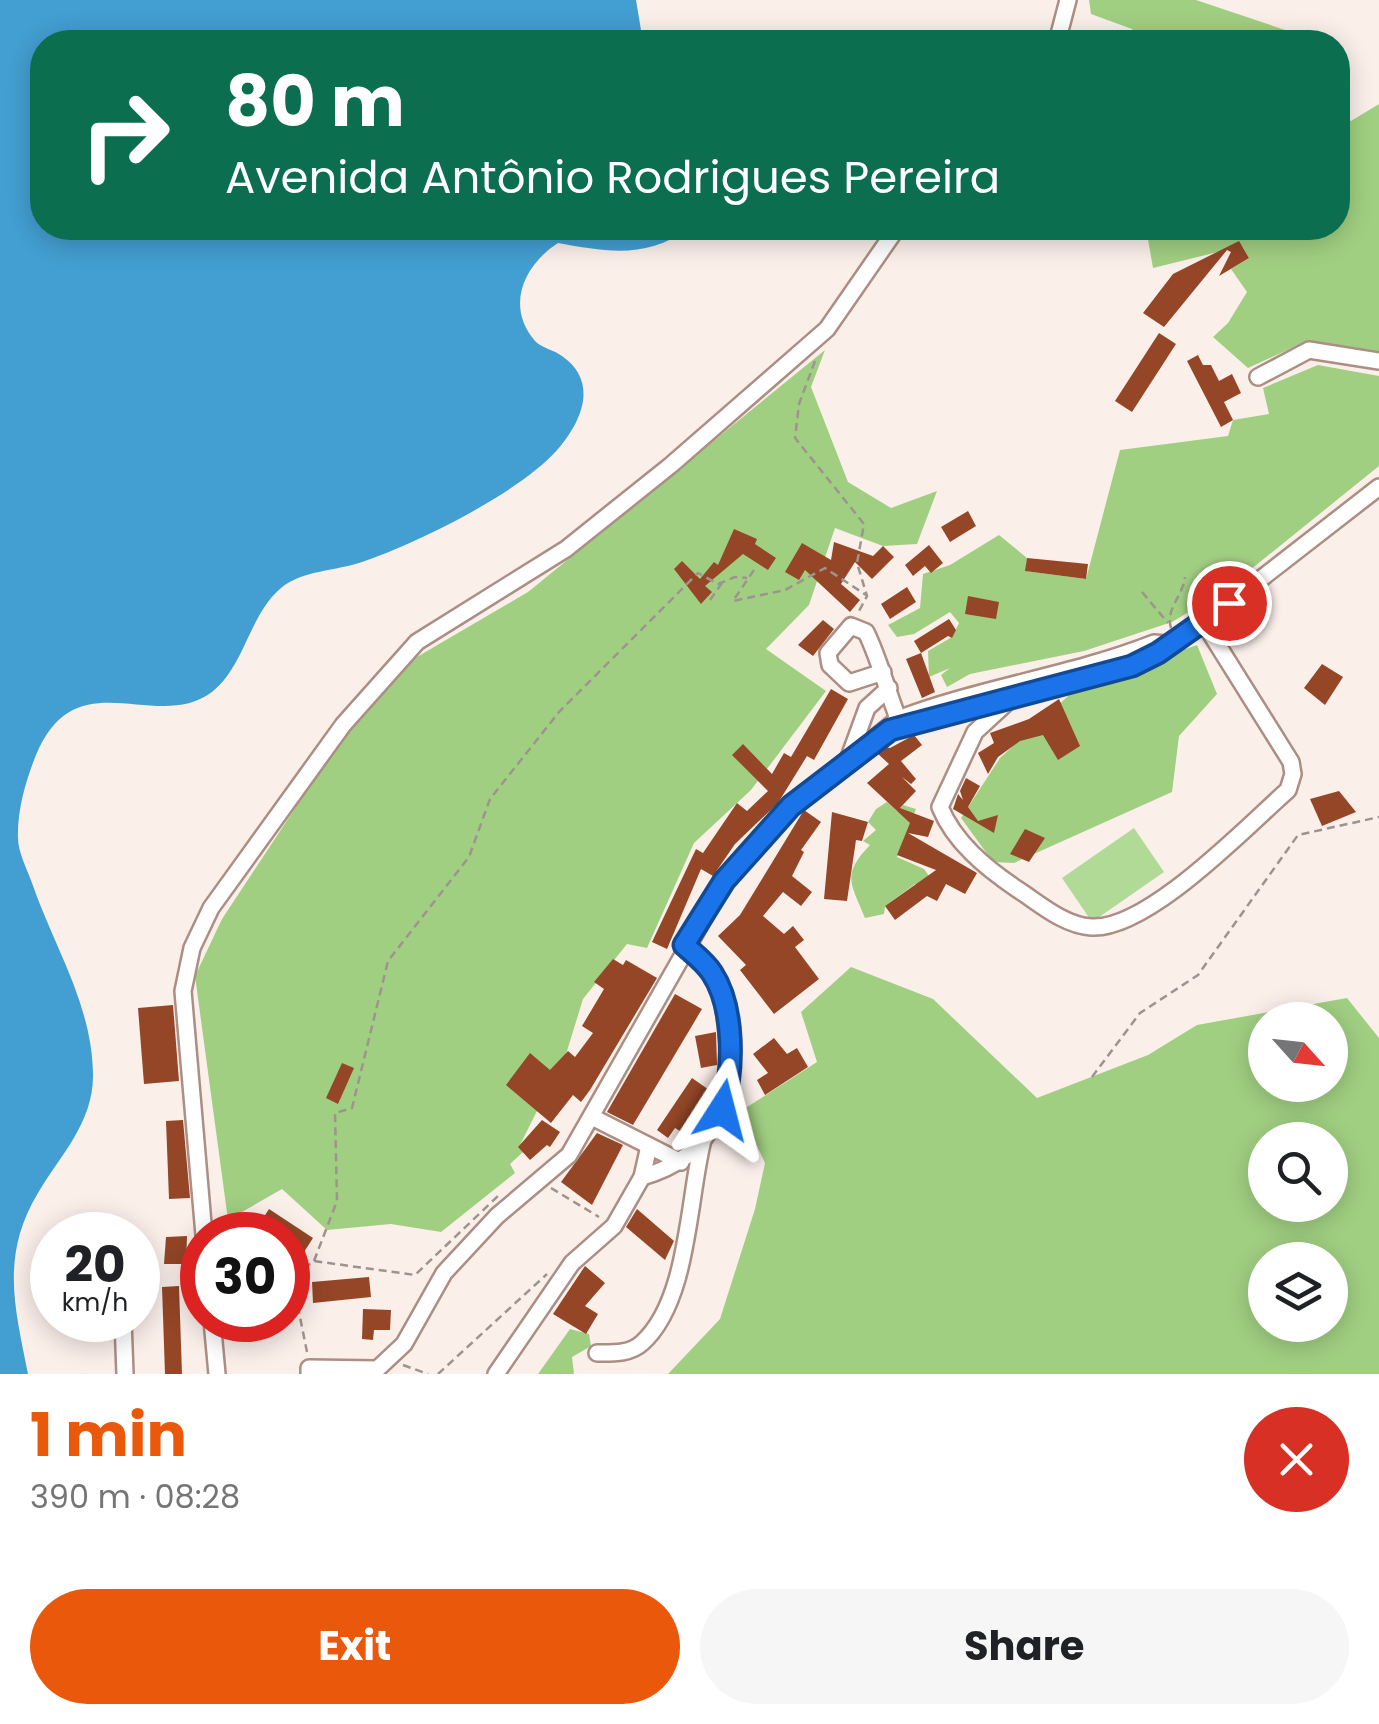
<!DOCTYPE html>
<meta charset="utf-8">
<style>
body{margin:0;font-family:Poppins,sans-serif;background:#f6f6f6;color:#202124;height:100vh;display:flex;flex-direction:column;font-size:38px;white-space:nowrap}
*{box-sizing:border-box;margin:0}
p{font-size:32px;color:#757577}
.icon{flex:none;width:55px;height:55px;fill:none;stroke:currentColor;stroke-width:2;stroke-linecap:round;stroke-linejoin:round}
.map{position:relative;height:1374px;overflow:hidden}
.sheet{display:flex;flex-direction:column;background:#fff;flex:1}
.sheet>*{flex:none}
.hud{position:absolute;left:30px;top:30px;width:1320px;height:210px;border-radius:40px;box-shadow:0 5px 25px #0003;background:#0b6e4f;color:#fff;overflow:hidden}
.needle{width:65px;rotate:117deg}
.controls{position:absolute;left:1248px;top:1002px;display:grid;gap:20px}
.controls a{display:grid;place-items:center;width:100px;height:100px;border-radius:50%;background:#fff;box-shadow:0 5px 25px #0003;font-size:50px}
.speed{position:absolute;left:30px;top:1212px;display:flex;gap:20px;font-size:50px;font-weight:700;text-align:center}
.speed>*{display:grid;place-content:center;width:130px;height:130px;border-radius:50%;background:#fff;box-shadow:0 5px 25px #0003;line-height:1}
.speed small{font-size:25px;font-weight:400}
.speed .limit{border:15px solid #d22;background:#fff;color:#111}
.pin{position:absolute;display:grid;place-items:center;width:85px;height:85px;color:#fff;margin:-42px;border:5px solid #fff;border-radius:50%;box-shadow:0 2px 10px #0007}
.me{position:absolute;width:110px;margin:-55px;rotate:9deg;stroke-linejoin:round;filter:drop-shadow(0 0 8px #0008)}
.turn{display:flex;align-items:center;gap:35px;height:210px;padding:0 30px;font-size:45px}
.turn .icon{width:130px;height:130px;stroke-width:2.5}
.turn b{display:block;font-size:70px;line-height:85px}
.round{display:grid;place-items:center;flex:none;width:105px;height:105px;border-radius:52px;background:#f6f6f6}
.head{display:flex;align-items:center;justify-content:space-between;height:170px;padding:0 30px}
h1{font-size:60px;font-weight:700;line-height:75px;color:#ea580c}
.primary-button{display:flex;gap:20px;margin-top:auto;padding:20px 30px}
.primary-button a{flex:1;height:115px;border-radius:60px;background:#ea580c;color:#fff;font-size:40px;font-weight:700;line-height:115px;text-align:center}
.primary-button a+a{background:#f6f6f6;color:#202124}
.map>svg:first-child{display:block}
.green{fill:#b2da97}
.forest{fill:#a1cf82;fill-rule:evenodd}
.water{fill:#439ed1}
.building{fill:#944627}
.lines{fill:none;stroke-linecap:round;stroke-linejoin:round}
.minor-casing{stroke:#ab8e84;stroke-width:20}
.path{stroke:#9f938f;stroke-width:2.5;stroke-dasharray:8 5;stroke-linecap:butt}
.minor{stroke:#fff;stroke-width:15}
.route-casing{stroke:#114b97;stroke-width:25}
.route{stroke:#1a73e8;stroke-width:18}
</style>
<div class="map">
<svg width="1379" height="1374" viewBox="0 0 1379 1374">
<rect width="100%" height="100%" fill="#fbefea"/>
<path class="green" d="M1134 828 1164 872 1092 922 1062 878Z"/>
<g class="forest">
<path d="M1089 0H1196L1303 36 1306 42H1141L1132 29 1091 14Z"/>
<path d="M1379 104V356L1309 340 1248 368 1213 337 1228 323 1247 292 1231 269 1249 258 1242 246 1153 268 1146 228H1338V112L1351 121Z"/>
<path d="M825 350 811 387 848 482 891 508 937 491 917 544 883 546 835 528 809 605 766 649 826 691 751 790 694 843 647 948 627 944 583 999 567 1051 519 1147 523 1152 510 1164 515 1173 441 1232 391 1224 327 1230 282 1189 228 1220 195 976 222 919 381 678 528 592Z"/>
<path d="M1318 365 1379 376V466L1224 591 1172 622 1084 651 970 674 947 687 941 675 950 668 929 677 928 651 952 637 959 623 950 612 914 634 897 637 888 625 920 608 923 574 950 565 999 535 1027 558 1026 571 1086 579 1120 450 1228 436 1233 420 1269 414 1263 388Z"/>
<path d="M1197 645 1217 694 1179 736 1172 792 1014 863 993 862 961 818 1000 758 1078 687Z"/>
<path d="M887 802 897 811 903 805 916 809 897 857 924 869 932 880 925 895 915 884 885 906 884 914 865 918C851 883 841 875 870 845L863 841 876 830 868 822 876 809Z"/>
<path d="M851 967 933 999 1037 1098 1148 1055 1197 1025 1347 998 1379 1038V1374H668L720 1319 755 1209 765 1163 741 1111 817 1062 801 1012ZM1265 1020H1330V1085H1265ZM1265 1140H1330V1205H1265ZM1265 1260H1330V1325H1265Z"/>
<path d="M570 1329 589 1334 591 1346 572 1357 574 1374H538Z"/>
</g>
<path class="water" d="M0 0H636L643 42H42V228H690C646 259 608 252 558 243 524 265 505 306 535 341 542 348 554 350 562 356 599 382 582 421 558 449 521 492 416 544 362 562 336 571 303 570 281 588 249 615 245 666 212 692 156 734 76 658 36 755 26 780 17 810 18 838 18 852 27 869 32 883 54 947 92 1004 93 1074 94 1122 60 1156 38 1193 0 1256 15 1308 28 1374H0Z"/>
<g class="building">
<path d="M1239 241 1249 258 1219 276 1231 252 1227 250 1164 327 1143 313 1173 274Z"/>
<path d="M1159 333 1176 344 1132 412 1115 401Z"/>
<path d="M1198 355 1203 365H1211L1219 381 1232 374 1241 393 1224 402 1233 420 1221 427 1187 361Z"/>
<path d="M968 511 976 526 950 542 941 527Z"/>
<path d="M734 529 757 539 755 544 776 558 768 570 743 554 705 586 712 592 701 604 674 569 682 561 700 579 714 562 718 565Z"/>
<path d="M834 542 873 556 883 546 894 557 872 579 855 562 841 584 860 600 850 612 805 570 799 580 785 572 802 543 831 560Z"/>
<path d="M929 545 943 563 931 573 925 566 913 576 905 565Z"/>
<path d="M1027 558 1088 564 1086 579 1025 571Z"/>
<path d="M907 587 916 602 890 619 881 604Z"/>
<path d="M968 596 999 602 996 619 965 614Z"/>
<path d="M949 619 956 630 952 638 948 636 921 653 914 641Z"/>
<path d="M823 620 834 629 813 656 798 645Z"/>
<path d="M921 653 935 692 922 698 906 659Z"/>
<path d="M1322 664 1343 677 1325 705 1304 688Z"/>
<path d="M831 689 848 699 814 760 807 756 778 803 735 844 713 876 701 869 667 949 652 942 696 849 703 853 737 803 747 811 768 791 732 755 743 744 772 774 784 753 791 757Z"/>
<path d="M1059 699 1080 746 1058 760 1043 735 1020 741 998 757 988 774 978 753 994 743 990 733 1029 719Z"/>
<path d="M914 735 922 745 901 761 916 779 911 784 902 777 916 791 900 808 934 821 928 837 908 833 977 873 965 894 946 884 937 901 927 896 895 920 885 906 936 870 897 855 910 823 867 783 889 764 877 753 882 746 890 748Z"/>
<path d="M966 778 980 786 968 807 978 821 998 815 994 833 953 809 958 794 963 800 960 791Z"/>
<path d="M1339 791 1356 812 1322 826 1310 799Z"/>
<path d="M804 810 821 822 801 850 804 852 792 876 812 892 801 906 783 892 763 916 784 934 793 926 804 940 795 947 819 979 774 1014 740 970 746 965 718 936 740 915Z"/>
<path d="M832 812 868 822 862 841 856 840 847 901 824 899Z"/>
<path d="M1025 829 1045 838 1029 862 1010 854Z"/>
<path d="M613 959 623 965 626 960 657 978 590 1090 581 1102 573 1095 551 1123 506 1085 530 1053 550 1070 568 1051 575 1057 593 1033 582 1026 604 989 594 982Z"/>
<path d="M675 994 702 1009 633 1125 607 1112Z"/>
<path d="M173 1005 179 1081 144 1084 138 1008Z"/>
<path d="M716 1032 717 1065 701 1068 695 1036Z"/>
<path d="M774 1038 787 1054 797 1048 808 1067 765 1095 757 1080 768 1073 753 1054Z"/>
<path d="M342 1063 354 1068 338 1104 326 1098Z"/>
<path d="M692 1078 712 1092 685 1134 675 1128 668 1138 657 1130Z"/>
<path d="M183 1120 190 1198 169 1199 166 1121Z"/>
<path d="M542 1120 560 1132 550 1147 547 1145 530 1160 518 1147Z"/>
<path d="M597 1133 623 1145 592 1205 561 1182Z"/>
<path d="M269 1209 313 1238 288 1277V1235H252Z"/>
<path d="M637 1209 674 1241 665 1260 626 1227Z"/>
<path d="M187 1236 186 1264H164L166 1237Z"/>
<path d="M585 1266 605 1283 585 1306 598 1314 586 1334 553 1314Z"/>
<path d="M369 1277 371 1297 313 1303 312 1282Z"/>
<path d="M179 1286 182 1374H165L162 1287Z"/>
<path d="M363 1309 391 1310 390 1330H374L373 1340 362 1339Z"/>
</g>
<g class="lines">
<defs>
<g id="minor">
<path d="M1057 42 1068 0"/>
<path d="M1258 377 1309 350 1379 361"/>
<path d="M883 672 849 683 830 665 828 653 851 626 866 632C881 663 888 695 901 726"/>
<path d="M1013 697 975 732 940 807C954 842 986 868 1017 889 1039 903 1063 925 1091 927 1147 931 1246 827 1288 790L1293 774 1291 762 1204 623"/>
<path d="M898 719C982 687 1070 676 1154 643L1166 644"/>
<path d="M889 731 976 705 1113 673 1147 659 1204 623 1379 487"/>
<path d="M848 760 867 708 889 688"/>
<path d="M594 1118 681 1162"/>
<path d="M642 1177C713 1157 735 1102 727 1032 724 1011 724 991 712 973 705 962 694 954 685 945"/>
<path d="M204 1235 183 991 192 948 211 908 343 725 417 642 566 549 671 465 827 329 897 228"/>
<path d="M123 1320 125 1374"/>
<path d="M212 1320 217 1374"/>
<path d="M597 1353C613 1353 630 1354 642 1343 689 1301 688 1198 703 1140"/>
<path d="M309 1374V1368L376 1369"/>
<path d="M372 1374 404 1344 444 1273 497 1216 569 1155 725 881 791 806 898 719"/>
<path d="M496 1374 572 1263 614 1226 642 1177 649 1146"/>
</g>
</defs>
<use href="#minor" class="minor-casing"/>
<g class="path">
<path d="M815 361 799 404 795 438 864 524 857 563 867 596 859 611"/>
<path d="M754 570 733 601 785 590 825 568 866 595"/>
<path d="M1142 592 1168 623"/>
<path d="M710 600 722 583"/>
<path d="M1171 628C1165 609 1183 596 1185 577"/>
<path d="M1092 1077 1140 1013 1198 975 1298 835 1379 817"/>
<path d="M551 1188 599 1217"/>
<path d="M314 1261 337 1201 335 1113 352 1108 388 961 469 857 490 799 559 712 698 573 718 584 735 577 747 578"/>
<path d="M288 1309H300"/>
<path d="M307 1352 292 1277 314 1261 415 1275 498 1196"/>
<path d="M403 1365 428 1374"/>
<path d="M438 1374 547 1274"/>
</g>
<use href="#minor" class="minor"/>
</g>
<g class="lines">
<defs>
<path id="route" d="M722 1110C734 1071 735 1008 712 973 705 962 694 954 684 945L724 881 791 806 890 730 1132 666 1158 653 1229 603"/>
</defs>
<use href="#route" class="route-casing"/>
<use href="#route" class="route"/>
</g>
</svg>
<div class="controls">
<a><svg class="needle" viewBox="-14 -14 28 28"><path d="M0-13l5 13h-10z" fill="#e53935"/><path d="M0 13l5-13h-10z" fill="#757577"/></svg></a>
<a><svg class="icon" aria-label="search" viewBox="0 0 24 24"><circle cx="10" cy="10" r="6"/><path d="M15 15l6 6"/></svg></a>
<a><svg class="icon" aria-label="layers" viewBox="0 0 24 24"><path d="M12 4l9 5-9 5-9-5zM3 14l9 5 9-5"/></svg></a>
</div>
<div class="speed"><div>20<small>km/h</small></div><div class="limit">30</div></div>
<div class="pin" style="left:1229px;top:603px;background:#d93025"><svg class="icon" aria-label="arrive" viewBox="0 0 24 24"><path d="M6 21V4h12l-3 4 3 4H6"/></svg></div>
<svg class="me" style="left:722px;top:1110px" viewBox="-20 -20 40 40"><path d="M0-17L14 15 0 8-14 15z" fill="#1a73e8" stroke="#fff" stroke-width="4"/></svg>
<div class="hud">
<div class="turn"><svg class="icon" aria-label="right" viewBox="0 0 24 24"><path d="M7 20v-9h11M14 6l5 5-5 5"/></svg><div><b>80 m</b>Avenida Antônio Rodrigues Pereira</div></div>
</div>
</div>
<section class="sheet">
<div class="head"><div><h1>1 min</h1><p>390 m · 08:28</p></div><a class="round" style="background:#d93025;color:#fff"><svg class="icon" aria-label="close" viewBox="0 0 24 24"><path d="M6 6l12 12M18 6L6 18"/></svg></a></div>
<div class="primary-button"><a>Exit</a><a>Share</a></div>
</section>
